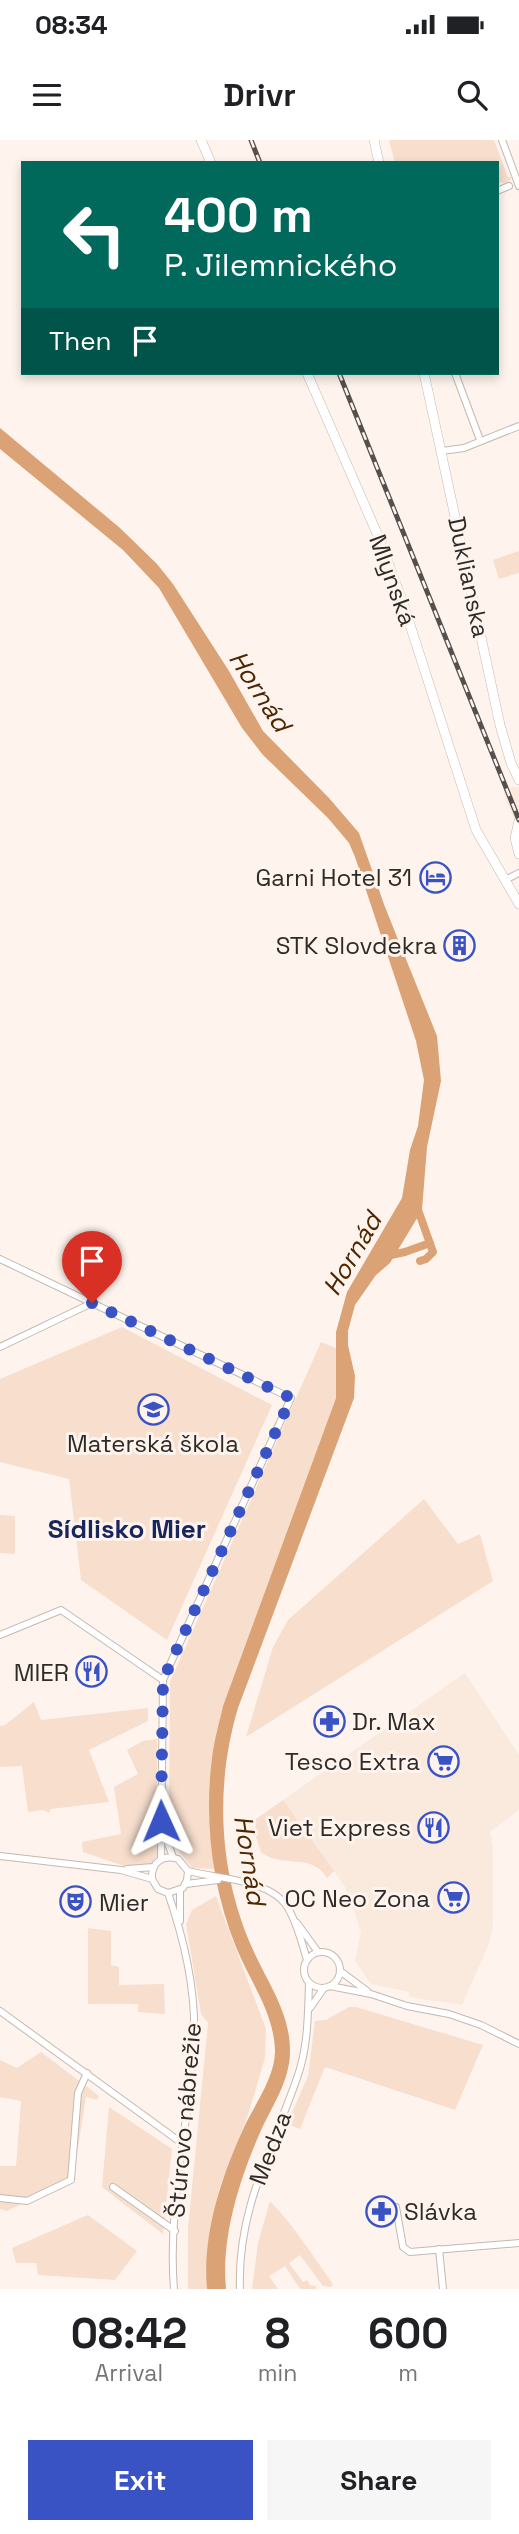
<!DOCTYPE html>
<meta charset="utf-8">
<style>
body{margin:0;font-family:"Space Grotesk",sans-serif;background:#f6f6f6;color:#202124;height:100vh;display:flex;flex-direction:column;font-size:26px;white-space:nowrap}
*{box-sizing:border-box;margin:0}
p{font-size:23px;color:#757577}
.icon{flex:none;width:38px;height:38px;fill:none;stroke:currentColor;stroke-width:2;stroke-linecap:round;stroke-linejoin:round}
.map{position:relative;height:2149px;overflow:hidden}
.drawer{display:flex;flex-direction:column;background:#fff;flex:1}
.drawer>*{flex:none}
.top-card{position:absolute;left:21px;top:21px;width:478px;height:214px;border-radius:0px;box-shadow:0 4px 10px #0003;background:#00695c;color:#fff;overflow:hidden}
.pin{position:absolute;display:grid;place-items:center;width:60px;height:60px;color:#fff;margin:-72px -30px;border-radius:50% 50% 50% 0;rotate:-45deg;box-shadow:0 0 7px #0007}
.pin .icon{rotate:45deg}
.me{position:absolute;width:77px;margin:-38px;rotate:359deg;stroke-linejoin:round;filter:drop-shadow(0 0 5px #0008)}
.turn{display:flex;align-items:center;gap:24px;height:147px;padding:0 28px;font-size:32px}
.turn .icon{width:91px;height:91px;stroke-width:2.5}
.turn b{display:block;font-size:49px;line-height:60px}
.then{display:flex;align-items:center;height:66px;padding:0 28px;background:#0003;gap:14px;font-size:26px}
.eta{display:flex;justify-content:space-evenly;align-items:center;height:119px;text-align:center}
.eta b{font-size:42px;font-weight:700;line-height:49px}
.button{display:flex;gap:14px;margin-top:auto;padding:14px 28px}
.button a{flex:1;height:80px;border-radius:0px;background:#3953c5;color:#fff;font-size:28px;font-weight:700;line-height:80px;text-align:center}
.button a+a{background:#f6f6f6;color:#202124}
.status{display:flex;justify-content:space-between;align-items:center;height:49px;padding:0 35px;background:#fff;direction:ltr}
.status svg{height:19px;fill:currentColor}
header{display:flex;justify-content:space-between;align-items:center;height:91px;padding:0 28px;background:#fff;font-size:32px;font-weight:700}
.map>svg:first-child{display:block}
.built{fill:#fae9dd}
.green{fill:#f7decd}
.water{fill:#dba275}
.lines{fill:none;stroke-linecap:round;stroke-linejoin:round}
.canal{stroke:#dba275;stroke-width:8}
.street-casing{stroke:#c3b9b2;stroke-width:8}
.secondary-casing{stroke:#c3b9b2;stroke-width:10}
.street{stroke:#fff;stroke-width:6}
.secondary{stroke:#fff;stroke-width:9}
.rail-casing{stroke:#55504d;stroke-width:5}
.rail{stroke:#fef4ed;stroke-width:2.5;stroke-dasharray:8;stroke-linecap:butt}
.route{stroke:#3953c5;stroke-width:12;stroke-dasharray:0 21.6}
.labels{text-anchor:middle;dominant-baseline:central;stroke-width:6;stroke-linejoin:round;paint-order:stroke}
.street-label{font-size:24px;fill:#2e2a27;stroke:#fef4ed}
.poi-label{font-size:24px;fill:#2e2a27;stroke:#fef4ed;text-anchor:end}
.water-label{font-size:26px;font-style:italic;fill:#4c2702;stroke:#fef4ed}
.neighbourhood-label{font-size:26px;font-weight:bold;fill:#18265d;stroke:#fef4ed}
</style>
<div class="status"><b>08:34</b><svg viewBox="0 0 49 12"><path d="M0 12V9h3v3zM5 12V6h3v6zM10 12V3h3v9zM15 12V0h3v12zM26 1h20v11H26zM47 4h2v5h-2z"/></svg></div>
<header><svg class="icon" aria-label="menu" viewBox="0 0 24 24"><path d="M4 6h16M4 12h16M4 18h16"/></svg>Drivr<svg class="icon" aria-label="search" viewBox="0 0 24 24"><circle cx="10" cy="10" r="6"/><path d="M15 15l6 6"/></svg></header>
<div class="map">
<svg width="519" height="2149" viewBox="0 0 519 2149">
<rect width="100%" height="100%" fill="#fef4ed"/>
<g class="built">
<path d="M513 647H519V692L503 652Z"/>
<path d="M465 1533 519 1615V1670L490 1692 493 1706V1784L489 1804 462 1865 409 1857V1852L371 1844 355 1821 361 1791 345 1747 283 1660Z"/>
</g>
<g class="green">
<path d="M389 0H494L508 37H511V39L505 45 502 42 497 44V23H395Z"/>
<path d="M519 411V433L499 439 493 420Z"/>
<path d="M122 1187 272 1265 167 1500 81 1440 69 1339 0 1322V1239Z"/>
<path d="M321 1202 336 1208V1258L223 1566 212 1618 209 1672 214 1729 192 1728 181 1714 169 1688 170 1542Z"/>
<path d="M424 1359 458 1404 480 1394 493 1441 246 1597 273 1507 288 1480Z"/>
<path d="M0 1375 15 1376V1414L0 1413Z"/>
<path d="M34 1562 41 1580 148 1568V1581L89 1610 109 1662 51 1669 49 1673 43 1670 28 1672 22 1626 0 1627V1586L5 1585Z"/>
<path d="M157 1599V1716L151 1724 127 1727 83 1712 82 1702 121 1694 114 1647 138 1634 127 1610 143 1601Z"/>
<path d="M283 1660 334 1731 327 1738C312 1712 281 1729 261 1712L255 1694 256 1679Z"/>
<path d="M216 1756 266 1889 265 1918 248 1975 219 2049 210 2092 207 2149H188V2088L208 1883 201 1874 186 1784 192 1770Z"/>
<path d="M88 1788 111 1791V1825L119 1827V1845L164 1844 165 1874 138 1872V1864H88Z"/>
<path d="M349 1867H356L483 1905 455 1970 325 1927 300 1989 287 1984 308 1936 315 1881 326 1880Z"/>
<path d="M41 1912 99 1956 97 1960 86 1957 73 2039 7 2071 0 2069V2026H16L21 1961 0 1957V1920L17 1928Z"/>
<path d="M109 1967 172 2009 163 2094 102 2047Z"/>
<path d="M270 2061C294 2086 313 2116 333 2144L331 2147 323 2146 300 2115 289 2123 303 2142 307 2140 311 2146 315 2145 317 2149H300L285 2126 269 2136 278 2149H252L258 2103Z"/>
<path d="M88 2075 137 2111 115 2140 38 2135 36 2123H16L12 2108Z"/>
</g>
<path class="water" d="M0 288 120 388 157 424 173 444 229 531 263 591 329 658 359 693 385 767 437 896 441 941 427 1007 422 1070 390 1123 376 1135 355 1165 348 1191V1205L355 1236 354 1258 238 1568C214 1648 219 1736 254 1812 269 1845 290 1873 290 1911 290 1942 271 1967 259 1995 239 2041 221 2098 226 2149H207C202 2093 222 2035 245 1985 256 1963 275 1936 275 1911 274 1872 250 1842 236 1807 212 1748 204 1681 212 1618 214 1601 219 1584 223 1566L336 1258V1192L347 1152 402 1058 410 1010 418 986 424 940 416 901 355 717 349 703 328 678 263 615 242 588 159 448 123 410 0 309Z"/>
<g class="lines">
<g class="canal">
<path d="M417 1067 433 1112 426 1119 420 1121"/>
<path d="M386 1116 405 1112 430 1103"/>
</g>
<defs>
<g id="street">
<path d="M502 0 519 46"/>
<path d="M497 51 509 46"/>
<path d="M455 233 480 300"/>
<path d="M442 311 464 308 519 286"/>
<path d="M505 740 519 733"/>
<path d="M0 1119 291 1258 163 1540 161 1719"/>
<path d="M0 1207 92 1163"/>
<path d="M0 1495 61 1470 163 1540"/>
<path d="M164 1693 173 1717"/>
<path d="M0 1716 121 1730 152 1739 158 1749 168 1753 183 1748 187 1740 188 1731 178 1719C162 1714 151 1723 152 1739"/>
<path d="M127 1729 154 1727"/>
<path d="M188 1731C218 1739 271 1739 288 1768 297 1783 302 1803 307 1820"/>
<path d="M186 1744 218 1740"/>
<path d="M168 1753C184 1799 196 1850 194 1899 190 1982 167 2066 174 2149"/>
<path d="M180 1781V1750"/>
<path d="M297 1783 318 1812"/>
<circle cx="322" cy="1830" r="18"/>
<path d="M340 1831 367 1851"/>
<path d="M330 1846 371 1854 407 1866 449 1874 481 1885 519 1904"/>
<path d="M310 1868 324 1848"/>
<path d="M0 1871 183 2004"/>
<path d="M113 2047 175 2091"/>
<path d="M0 2058 27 2061 71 2040 78 1953 87 1933"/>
<path d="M396 2067 403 2107 410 2112 519 2103"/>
<path d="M439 2109 443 2149"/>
<path d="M240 2149C237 2070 272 2010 297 1938 308 1908 308 1875 309 1843"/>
</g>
<g id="secondary">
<path d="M201 0 211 23"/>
<path d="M374 0 379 23"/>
<path d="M307 233 379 398 403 463 476 690 519 764"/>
<path d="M424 233 500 585 511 623 519 640"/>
<path d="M519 681 515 698 519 714"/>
</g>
</defs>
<use href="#street" class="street-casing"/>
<use href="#secondary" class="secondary-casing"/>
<use href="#street" class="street"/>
<use href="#secondary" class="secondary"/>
<defs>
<g id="rail">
<path d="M251 0 260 23"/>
<path d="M339 233 519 680"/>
</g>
</defs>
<use href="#rail" class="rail-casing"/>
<use href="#rail" class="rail"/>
</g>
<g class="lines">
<path class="route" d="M92 1163 291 1258 163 1540 161 1681"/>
</g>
<defs>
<symbol id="hotel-ring" viewBox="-11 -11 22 22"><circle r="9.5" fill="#fef4ed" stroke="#3953c5" stroke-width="1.5"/><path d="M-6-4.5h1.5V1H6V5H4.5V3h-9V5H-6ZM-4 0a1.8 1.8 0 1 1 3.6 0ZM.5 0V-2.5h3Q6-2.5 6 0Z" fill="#3953c5"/></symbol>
<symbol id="building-ring" viewBox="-11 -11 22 22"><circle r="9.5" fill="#fef4ed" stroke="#3953c5" stroke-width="1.5"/><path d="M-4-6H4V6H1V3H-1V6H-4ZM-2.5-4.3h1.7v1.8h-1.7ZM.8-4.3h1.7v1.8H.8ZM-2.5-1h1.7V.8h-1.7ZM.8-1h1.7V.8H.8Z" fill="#3953c5"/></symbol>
<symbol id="school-ring" viewBox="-11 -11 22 22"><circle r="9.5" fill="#fef4ed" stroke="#3953c5" stroke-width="1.5"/><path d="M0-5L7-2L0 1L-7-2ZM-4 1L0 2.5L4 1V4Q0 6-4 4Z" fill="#3953c5"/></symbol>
<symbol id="restaurant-ring" viewBox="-11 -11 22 22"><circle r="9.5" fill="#fef4ed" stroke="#3953c5" stroke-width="1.5"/><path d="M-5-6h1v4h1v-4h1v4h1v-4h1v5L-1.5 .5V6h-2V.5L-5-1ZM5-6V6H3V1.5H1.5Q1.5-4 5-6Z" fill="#3953c5"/></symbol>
<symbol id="pharmacy-ring" viewBox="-11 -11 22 22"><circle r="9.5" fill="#fef4ed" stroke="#3953c5" stroke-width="1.5"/><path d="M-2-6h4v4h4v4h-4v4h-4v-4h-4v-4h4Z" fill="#3953c5"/></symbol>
<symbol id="supermarket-ring" viewBox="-11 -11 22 22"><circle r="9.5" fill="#fef4ed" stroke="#3953c5" stroke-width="1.5"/><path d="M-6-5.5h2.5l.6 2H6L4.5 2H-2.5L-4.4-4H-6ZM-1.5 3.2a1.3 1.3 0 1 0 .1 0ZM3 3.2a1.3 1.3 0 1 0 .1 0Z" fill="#3953c5"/></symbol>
<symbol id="theatre-ring" viewBox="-11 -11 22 22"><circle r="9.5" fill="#fef4ed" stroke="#3953c5" stroke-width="1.5"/><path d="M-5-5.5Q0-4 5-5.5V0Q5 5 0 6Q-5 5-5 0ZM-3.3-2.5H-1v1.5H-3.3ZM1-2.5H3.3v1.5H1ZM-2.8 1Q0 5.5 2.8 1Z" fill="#3953c5"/></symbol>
</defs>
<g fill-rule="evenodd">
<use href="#hotel-ring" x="418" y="720" width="35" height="35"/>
<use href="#building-ring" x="442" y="788" width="35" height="35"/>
<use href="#school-ring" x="136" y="1252" width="35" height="35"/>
<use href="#restaurant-ring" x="74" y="1514" width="35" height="35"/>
<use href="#pharmacy-ring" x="312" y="1564" width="35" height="35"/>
<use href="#supermarket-ring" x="426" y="1604" width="35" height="35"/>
<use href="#restaurant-ring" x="416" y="1670" width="35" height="35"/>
<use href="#supermarket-ring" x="436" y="1740" width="35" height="35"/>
<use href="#theatre-ring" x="58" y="1744" width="35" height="35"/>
<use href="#pharmacy-ring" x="364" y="2054" width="35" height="35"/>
</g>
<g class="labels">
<g class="street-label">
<text transform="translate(469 437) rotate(78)">Duklianska</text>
<text transform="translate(393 440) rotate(70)">Mlynská</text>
<text transform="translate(184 1980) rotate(-85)">Štúrovo nábrežie</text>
<text transform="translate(270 2008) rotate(-69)">Medza</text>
</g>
<g class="poi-label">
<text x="412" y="737">Garni Hotel 31</text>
<text x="437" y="805">STK Slovdekra</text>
<text x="153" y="1303" text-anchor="middle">Materská škola</text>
<text x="69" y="1532">MIER</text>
<text x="352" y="1581" text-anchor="start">Dr. Max</text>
<text x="420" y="1621">Tesco Extra</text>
<text x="411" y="1687">Viet Express</text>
<text x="430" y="1758">OC Neo Zona</text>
<text x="99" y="1762" text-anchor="start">Mier</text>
<text x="404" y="2071" text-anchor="start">Slávka</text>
</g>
<g class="water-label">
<text transform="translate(260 551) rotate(57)">Hornád</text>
<text transform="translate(352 1114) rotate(-60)">Hornád</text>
<text transform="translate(250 1720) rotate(81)">Hornád</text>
</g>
<g class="neighbourhood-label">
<text x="127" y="1389">Sídlisko Mier</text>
</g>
</g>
</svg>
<div class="pin" style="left:92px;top:1163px;background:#d93025"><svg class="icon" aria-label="arrive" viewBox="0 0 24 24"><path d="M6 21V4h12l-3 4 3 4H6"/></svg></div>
<svg class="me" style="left:161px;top:1681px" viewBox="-20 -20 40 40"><path d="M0-17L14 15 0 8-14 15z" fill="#3953c5" stroke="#fff" stroke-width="4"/></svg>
<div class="top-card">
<div class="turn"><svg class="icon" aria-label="left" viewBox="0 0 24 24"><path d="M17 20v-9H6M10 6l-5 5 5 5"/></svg><div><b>400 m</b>P. Jilemnického</div></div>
<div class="then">Then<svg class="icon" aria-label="arrive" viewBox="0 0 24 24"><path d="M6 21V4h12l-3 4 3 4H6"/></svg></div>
</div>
</div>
<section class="drawer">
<div class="eta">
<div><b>08:42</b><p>Arrival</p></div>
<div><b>8</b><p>min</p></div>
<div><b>600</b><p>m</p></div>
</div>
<div class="button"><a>Exit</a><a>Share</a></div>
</section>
